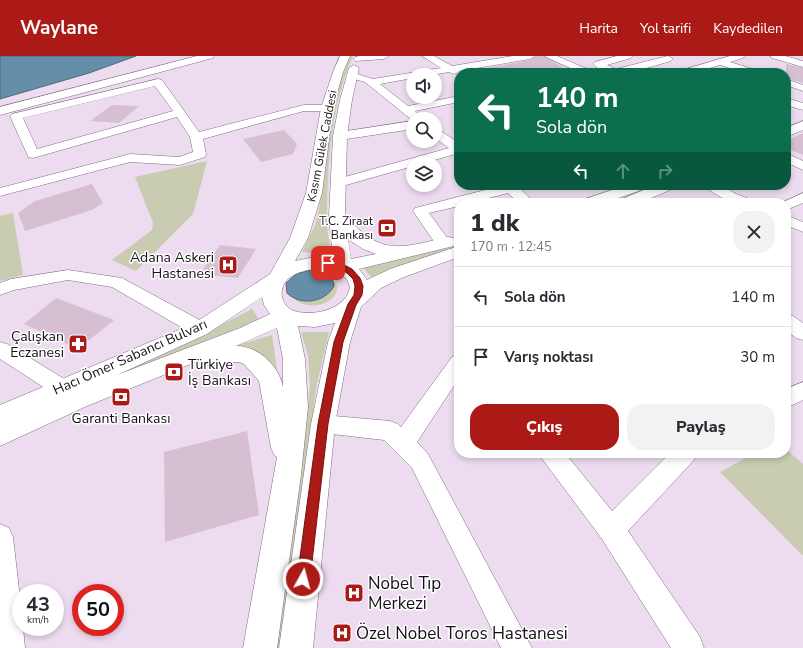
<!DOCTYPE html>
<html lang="tr">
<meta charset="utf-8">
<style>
body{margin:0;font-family:"Nunito Sans",sans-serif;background:#f2f2f3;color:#2b2b33;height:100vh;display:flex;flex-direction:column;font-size:15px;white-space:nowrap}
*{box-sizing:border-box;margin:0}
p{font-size:13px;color:#7c7c81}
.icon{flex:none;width:22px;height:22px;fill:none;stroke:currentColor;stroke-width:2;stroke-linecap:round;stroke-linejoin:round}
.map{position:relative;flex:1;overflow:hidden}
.panel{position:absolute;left:454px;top:142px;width:337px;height:260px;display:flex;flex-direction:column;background:#fff;border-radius:16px;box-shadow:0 2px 6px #0003}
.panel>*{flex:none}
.top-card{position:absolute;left:454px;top:12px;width:337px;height:122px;border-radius:16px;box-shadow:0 2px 6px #0003;background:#0b6e4f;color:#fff;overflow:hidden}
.tools{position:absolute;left:406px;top:12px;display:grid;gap:8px}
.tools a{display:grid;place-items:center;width:36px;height:36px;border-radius:50%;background:#fff;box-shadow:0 2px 6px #0003;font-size:20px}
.speed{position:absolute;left:12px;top:528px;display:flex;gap:8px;font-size:20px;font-weight:700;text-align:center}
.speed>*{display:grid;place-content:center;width:52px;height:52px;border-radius:50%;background:#fff;box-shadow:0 2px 6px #0003;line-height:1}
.speed small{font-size:10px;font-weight:400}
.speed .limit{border:6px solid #d22;background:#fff;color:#111}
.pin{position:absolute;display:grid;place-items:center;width:34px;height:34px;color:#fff;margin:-17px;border-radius:8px;box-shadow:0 2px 6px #0006}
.me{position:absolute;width:44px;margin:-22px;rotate:7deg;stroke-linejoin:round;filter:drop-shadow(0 0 3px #0008)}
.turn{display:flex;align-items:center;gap:14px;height:84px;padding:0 16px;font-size:18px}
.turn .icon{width:52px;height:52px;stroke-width:2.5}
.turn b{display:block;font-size:28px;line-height:34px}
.lanes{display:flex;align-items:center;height:38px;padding:0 16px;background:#0003;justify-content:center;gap:20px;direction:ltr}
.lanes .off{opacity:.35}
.round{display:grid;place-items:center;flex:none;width:42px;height:42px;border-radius:16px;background:#f2f2f3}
.overview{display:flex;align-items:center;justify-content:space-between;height:68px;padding:0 16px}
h1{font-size:24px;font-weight:800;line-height:30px}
.action{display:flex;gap:8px;margin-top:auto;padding:8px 16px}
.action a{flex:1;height:46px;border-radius:16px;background:#ac1a18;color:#fff;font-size:16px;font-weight:800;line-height:46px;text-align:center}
.action a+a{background:#f2f2f3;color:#2b2b33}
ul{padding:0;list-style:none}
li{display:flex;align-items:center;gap:12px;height:60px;padding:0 16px;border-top:1px solid #e1e1e2}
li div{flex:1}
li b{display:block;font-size:15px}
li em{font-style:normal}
header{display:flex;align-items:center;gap:24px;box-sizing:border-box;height:56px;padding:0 20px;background:#ac1a18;color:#fff}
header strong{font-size:19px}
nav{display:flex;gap:22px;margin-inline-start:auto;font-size:14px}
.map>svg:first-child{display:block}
.green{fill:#c9ccb0}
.water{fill:#658fa8;stroke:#4d697c}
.building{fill:#d6bfd1}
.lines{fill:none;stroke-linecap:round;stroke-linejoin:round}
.minor-casing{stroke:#7e6d80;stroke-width:1}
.major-casing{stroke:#7e6d80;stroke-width:1}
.minor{fill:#fff;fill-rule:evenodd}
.major{fill:#fff;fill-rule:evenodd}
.route{fill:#ac1a18;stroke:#701110}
.labels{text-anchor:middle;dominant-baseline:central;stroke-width:3;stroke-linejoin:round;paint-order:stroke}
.far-street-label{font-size:12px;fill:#150f16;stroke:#fff}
.far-poi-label{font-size:12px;fill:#150f16;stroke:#fff;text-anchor:end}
.poi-label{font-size:14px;fill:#150f16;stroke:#fff;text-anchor:end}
.street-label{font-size:14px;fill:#150f16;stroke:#fff}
.near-poi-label{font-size:17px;fill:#150f16;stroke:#fff;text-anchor:start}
</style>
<header>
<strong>Waylane</strong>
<nav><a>Harita</a><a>Yol tarifi</a><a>Kaydedilen</a></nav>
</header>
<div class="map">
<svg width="803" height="592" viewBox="0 0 803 592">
<rect width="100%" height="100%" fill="#eddbf0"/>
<g class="green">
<path d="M350 0H353C331 48 327 112 327 165 327 176 330 188 331 198L302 196 316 167 323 132 326 87 338 30Z"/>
<path d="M207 105 193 158 136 215 112 204 152 174 153 167 135 121Z"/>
<path d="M13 157 23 219 0 225V160Z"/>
<path d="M459 189V191L406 208 371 221 364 212Z"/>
<path d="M329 222 334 225 337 230C338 252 299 256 291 238Z"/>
<path d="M252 253 261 266 154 308 92 328 177 292Z"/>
<path d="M301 276H329L316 332 284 592H277L310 331 308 299Z"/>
<path d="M272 279 278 321 221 294Z"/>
<path d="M786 393 803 408V500L720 416 755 397H786Z"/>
</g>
<g class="water">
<path d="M0 0H136L89 17 0 43Z"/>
<path d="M311 214C322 215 333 217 334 230 325 247 300 250 287 237L286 227 296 218Z"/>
</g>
<g class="building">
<path d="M536 0H543L563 11 537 17H483V13L530 4Z"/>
<path d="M786 8 803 12V27L786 22Z"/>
<path d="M112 49 139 50 119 67 90 65Z"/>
<path d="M284 74 297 88 293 98 261 106 243 83Z"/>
<path d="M803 77V99L786 92V85Z"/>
<path d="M92 128 103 147 92 154 25 175 18 157 35 145Z"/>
<path d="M220 189 256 193 238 222 200 218Z"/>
<path d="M56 242 114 264 78 293 24 268Z"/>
<path d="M247 375 259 459 165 486 164 396Z"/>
</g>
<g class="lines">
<defs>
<g id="minor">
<path d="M360 0H389L384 3 355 5 353 3 355 1Z"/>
<path d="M422 0H434L452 10 513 0H535L530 3 459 15 457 17 454 18 449 16 432 19H413V22L380 28 408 50 459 40V46L415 55 423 63H413V65L365 26 347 21 346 19 351 16 373 23 441 12Z"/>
<path d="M544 0H557L592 15 594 17H581Z"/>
<path d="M617 0H633L631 2 607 9 616 13 668 0 673 3 671 5C651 10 610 27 593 8L595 6Z"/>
<path d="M730 0H745L743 2 730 6 759 15 761 17H746L720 9 693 17H677L679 15Z"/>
<path d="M770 0H785L803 5V11L772 2Z"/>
<path d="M158 23 162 24 199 76 304 49H327L333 52 327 55H304L203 83 206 98 205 101 180 109 130 106 0 140V132L130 98 179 101 193 96 190 81 177 61 33 102 28 101 27 98 10 60 12 58ZM155 30 173 55 37 93 23 62Z"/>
<path d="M786 23 803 29V35L786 29Z"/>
<path d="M786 42 803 47V54L786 49Z"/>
<path d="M413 65V73L340 84 336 83 334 80 336 77 340 76Z"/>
<path d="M435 73 439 74 459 87V97L424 107H413V110L339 131 334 130 332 127 334 124 449 92 435 82Z"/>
<path d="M786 97 803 105V114L786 106Z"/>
<path d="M500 129H516L535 147H519L508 137 469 147H459V150L429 157 451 187 449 190 443 192 437 190 413 155 415 152 501 130Z"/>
<path d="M704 129H721L736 138 752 144 754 147C729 147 727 145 706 132Z"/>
<path d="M803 137V147L786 154V147H781Z"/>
<path d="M786 159 803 166V176L786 169Z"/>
<path d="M68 214 122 222 207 268 210 273 207 278 200 280 193 278 112 231 68 224 14 234 0 239V227L11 223Z"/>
<path d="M786 258 793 260 803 267V284L796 282 786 274Z"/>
<path d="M0 286 7 288 84 335 87 341 84 347 76 350 68 347 0 303Z"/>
<path d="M459 298V322L417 386 428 398 532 592H501L412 412 384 384 323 377 315 375 312 368 315 361 323 359 390 365 398 368 401 371 452 301Z"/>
<path d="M803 326V344L786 352V333Z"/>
<path d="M539 397H565L612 455 670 397H698L694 404 628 475 700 581 704 592H671L602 483 543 404Z"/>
<path d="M0 468 9 472 13 481 21 551V571H23L25 592H0Z"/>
</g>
<g id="major">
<path d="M197 0H214L213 2 0 59V51Z"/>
<path d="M340 0H350L343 16 333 52 322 137 308 182 295 205 315 201 333 203 329 160 333 80 340 44 349 12 354 9 359 12 352 44 347 80 345 159C381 201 400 192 448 181L454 182 457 186 454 190 359 213 367 224 390 213 459 190V201L404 221 381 232 361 251 350 286 335 368 313 592H279L311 368 328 286 335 267 315 271 298 270 305 303 308 351 301 419 277 592H243L277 401 275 400 271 392 259 325 244 308 239 306 206 308 198 305 87 350 0 390V349L193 268 270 218 290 182 306 137 321 52 333 16ZM348 183 363 193 376 198 351 203ZM315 213C377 215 346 264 298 256 281 253 276 233 289 222 297 216 306 214 315 213ZM262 241 264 249 270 258 240 272 117 319 207 278ZM277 272 283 303V331C279 310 259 290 236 290Z"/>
<path d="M803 65V74L786 81V72Z"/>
<path d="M627 129H650L647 132 604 147H580L582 144Z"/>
<path d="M656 129H678L675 132 639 147 620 146 622 143Z"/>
</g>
</defs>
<use href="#minor" class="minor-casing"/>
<use href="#major" class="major-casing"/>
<use href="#minor" class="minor"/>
<use href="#major" class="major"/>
</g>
<path class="route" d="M325 205 342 208 352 213 360 222 363 230 362 239 356 249 343 286 328 368 310 523 308 528 303 529 299 528 297 523 318 368 334 286 348 248 354 239 355 230 353 223 347 217 337 211 325 209Z"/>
<defs>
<symbol id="bank-square" viewBox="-11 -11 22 22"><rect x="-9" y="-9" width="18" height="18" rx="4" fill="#ac1a18" stroke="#fff"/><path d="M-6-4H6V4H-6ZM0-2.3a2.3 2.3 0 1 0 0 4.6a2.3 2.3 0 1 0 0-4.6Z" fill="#fff"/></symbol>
<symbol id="hospital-square" viewBox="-11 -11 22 22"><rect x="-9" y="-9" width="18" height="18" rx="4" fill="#ac1a18" stroke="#fff"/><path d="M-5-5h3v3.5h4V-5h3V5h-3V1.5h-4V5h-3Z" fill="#fff"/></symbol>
<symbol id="pharmacy-square" viewBox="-11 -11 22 22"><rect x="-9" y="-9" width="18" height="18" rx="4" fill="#ac1a18" stroke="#fff"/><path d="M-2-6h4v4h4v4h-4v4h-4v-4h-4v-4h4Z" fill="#fff"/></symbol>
</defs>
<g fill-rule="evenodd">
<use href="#bank-square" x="376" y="161" width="22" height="22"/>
<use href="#hospital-square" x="217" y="198" width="22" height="22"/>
<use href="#pharmacy-square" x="67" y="277" width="22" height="22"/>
<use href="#bank-square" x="163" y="305" width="22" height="22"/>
<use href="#bank-square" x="110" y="330" width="22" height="22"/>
<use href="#hospital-square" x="343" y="526" width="22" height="22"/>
<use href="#hospital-square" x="331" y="566" width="22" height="22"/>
</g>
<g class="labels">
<g class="far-street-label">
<text transform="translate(322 90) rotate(-79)">Kasım Gülek Caddesi</text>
</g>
<g class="far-poi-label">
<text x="373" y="165">T.C. Ziraat<tspan x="373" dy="14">Bankası</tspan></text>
</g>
<g class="poi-label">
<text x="214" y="201">Adana Askeri<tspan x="214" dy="16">Hastanesi</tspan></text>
<text x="64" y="280">Çalışkan<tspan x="64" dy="16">Eczanesi</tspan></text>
<text x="188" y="308" text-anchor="start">Türkiye<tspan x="188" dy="16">İş Bankası</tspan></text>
<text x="121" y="362" text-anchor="middle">Garanti Bankası</text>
</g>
<g class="street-label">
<text transform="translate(130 301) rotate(-24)">Hacı Ömer Sabancı Bulvarı</text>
</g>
<g class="near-poi-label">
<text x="368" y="527">Nobel Tıp<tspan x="368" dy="20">Merkezi</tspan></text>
<text x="356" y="577">Özel Nobel Toros Hastanesi</text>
</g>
</g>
</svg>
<div class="tools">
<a><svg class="icon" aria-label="sound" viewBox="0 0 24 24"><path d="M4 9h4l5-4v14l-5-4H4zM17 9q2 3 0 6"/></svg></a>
<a><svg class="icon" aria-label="search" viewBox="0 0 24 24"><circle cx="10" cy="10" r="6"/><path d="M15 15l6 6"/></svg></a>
<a><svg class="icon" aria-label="layers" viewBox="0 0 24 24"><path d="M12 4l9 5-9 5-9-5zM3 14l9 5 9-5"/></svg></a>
</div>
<div class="speed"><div>43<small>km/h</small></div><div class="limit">50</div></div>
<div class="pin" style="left:328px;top:207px;background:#d93025"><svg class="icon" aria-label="arrive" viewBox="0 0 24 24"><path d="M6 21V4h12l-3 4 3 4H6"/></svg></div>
<svg class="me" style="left:303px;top:523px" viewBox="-20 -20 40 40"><circle r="17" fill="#ac1a18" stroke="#fff" stroke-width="3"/><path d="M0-11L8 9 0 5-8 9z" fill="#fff"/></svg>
<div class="top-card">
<div class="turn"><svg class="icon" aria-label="left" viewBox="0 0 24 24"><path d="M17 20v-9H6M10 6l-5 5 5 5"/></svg><div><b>140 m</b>Sola dön</div></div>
<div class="lanes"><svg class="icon" aria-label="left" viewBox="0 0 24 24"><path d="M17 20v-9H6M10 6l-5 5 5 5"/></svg><svg class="icon off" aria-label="ahead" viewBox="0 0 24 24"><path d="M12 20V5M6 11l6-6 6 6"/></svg><svg class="icon off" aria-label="right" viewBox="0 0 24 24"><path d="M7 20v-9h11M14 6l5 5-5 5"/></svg></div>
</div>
<section class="panel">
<div class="overview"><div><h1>1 dk</h1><p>170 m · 12:45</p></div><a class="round"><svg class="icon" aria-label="close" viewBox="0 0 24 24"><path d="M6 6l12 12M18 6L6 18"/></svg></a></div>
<ul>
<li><svg class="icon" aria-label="left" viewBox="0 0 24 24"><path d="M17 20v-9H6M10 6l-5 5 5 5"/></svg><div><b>Sola dön</b></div><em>140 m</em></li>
<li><svg class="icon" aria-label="arrive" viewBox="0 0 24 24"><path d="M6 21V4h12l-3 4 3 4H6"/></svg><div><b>Varış noktası</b></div><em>30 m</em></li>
</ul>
<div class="action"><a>Çıkış</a><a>Paylaş</a></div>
</section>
</div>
